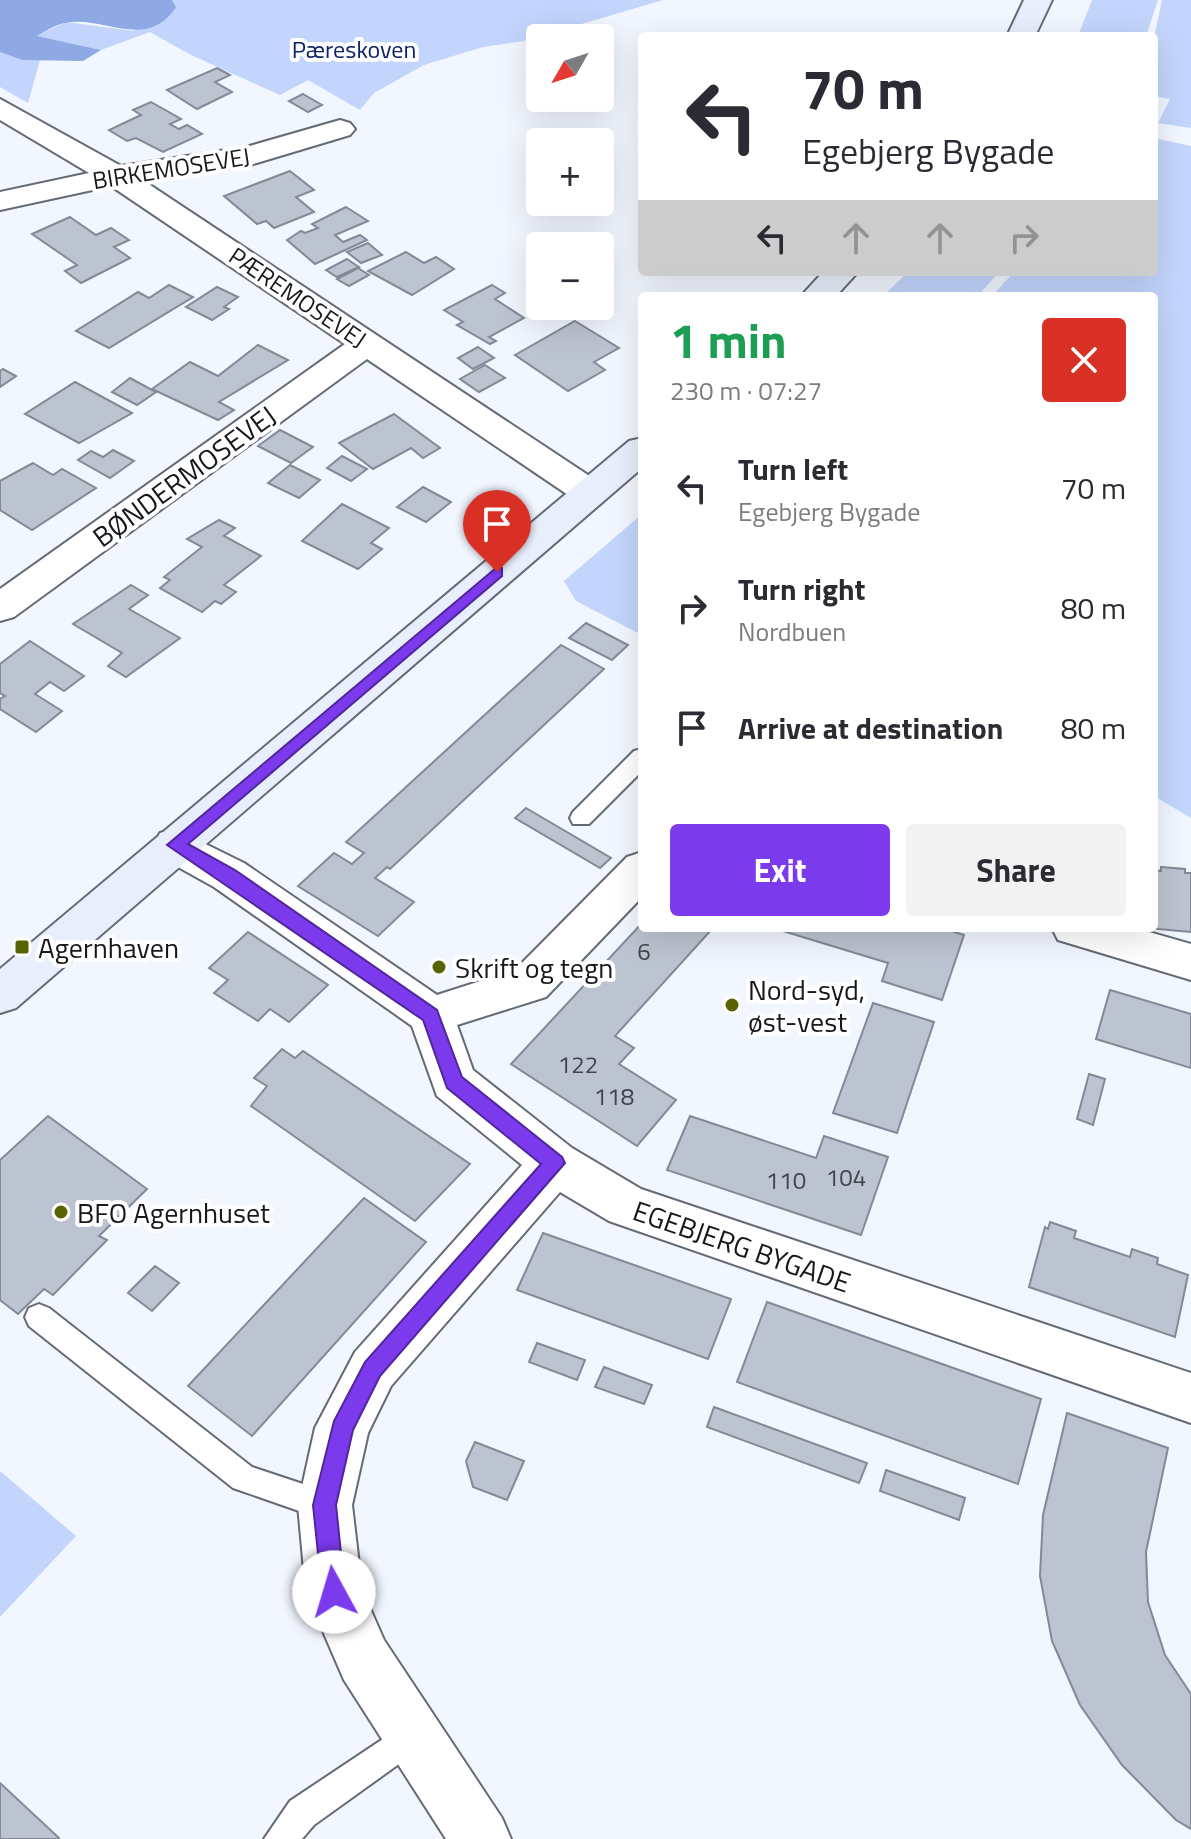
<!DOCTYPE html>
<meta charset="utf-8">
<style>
body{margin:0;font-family:"Titillium Web",sans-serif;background:#f2f2f3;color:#2b2b33;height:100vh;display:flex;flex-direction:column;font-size:30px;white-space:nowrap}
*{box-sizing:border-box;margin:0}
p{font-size:26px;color:#7c7c81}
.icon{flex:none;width:44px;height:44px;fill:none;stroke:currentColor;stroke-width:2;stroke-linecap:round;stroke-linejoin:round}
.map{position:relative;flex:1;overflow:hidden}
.side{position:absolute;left:638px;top:292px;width:520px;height:640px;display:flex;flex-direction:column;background:#fff;border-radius:8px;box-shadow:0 8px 32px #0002}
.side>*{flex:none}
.guide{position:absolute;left:638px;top:32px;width:520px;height:244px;border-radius:8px;box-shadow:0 8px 32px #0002;background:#fff;color:#2b2b33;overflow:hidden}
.needle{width:52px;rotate:231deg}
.fabs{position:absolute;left:526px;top:24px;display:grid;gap:16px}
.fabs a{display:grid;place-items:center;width:88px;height:88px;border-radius:8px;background:#fff;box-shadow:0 8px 32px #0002;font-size:40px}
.pin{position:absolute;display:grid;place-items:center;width:68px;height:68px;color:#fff;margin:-82px -34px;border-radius:50% 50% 50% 0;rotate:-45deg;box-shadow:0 0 8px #0007}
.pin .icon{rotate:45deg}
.me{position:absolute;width:88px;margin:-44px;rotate:354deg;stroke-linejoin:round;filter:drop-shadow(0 0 6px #0008)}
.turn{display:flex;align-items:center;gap:28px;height:168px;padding:0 32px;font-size:36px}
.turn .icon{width:104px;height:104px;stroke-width:2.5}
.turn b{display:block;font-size:56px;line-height:68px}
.lanes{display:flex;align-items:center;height:76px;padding:0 32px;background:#0003;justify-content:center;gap:40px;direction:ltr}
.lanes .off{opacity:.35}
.round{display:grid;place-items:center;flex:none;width:84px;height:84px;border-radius:8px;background:#f2f2f3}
.head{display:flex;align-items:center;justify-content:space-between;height:136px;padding:0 32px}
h1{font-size:48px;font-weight:700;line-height:60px;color:#1e9e55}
.primary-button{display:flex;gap:16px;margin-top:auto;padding:16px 32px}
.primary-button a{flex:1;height:92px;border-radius:8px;background:#7c3aed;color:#fff;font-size:32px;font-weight:700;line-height:92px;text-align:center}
.primary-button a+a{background:#f2f2f3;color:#2b2b33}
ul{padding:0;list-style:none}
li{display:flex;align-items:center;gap:24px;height:120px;padding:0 32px}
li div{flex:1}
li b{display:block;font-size:30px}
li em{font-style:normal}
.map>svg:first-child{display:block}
.green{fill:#c3d5fc}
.water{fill:#8ea9e4}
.building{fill:#bdc4d1;stroke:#838996;stroke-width:2}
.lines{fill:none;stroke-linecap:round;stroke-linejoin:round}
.lane-casing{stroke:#646a76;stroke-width:4}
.street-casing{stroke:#646a76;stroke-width:4}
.secondary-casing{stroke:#646a76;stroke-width:4}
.lane{fill:#fff;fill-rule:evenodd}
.street{fill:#fff;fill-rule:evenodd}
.secondary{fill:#e8eefb;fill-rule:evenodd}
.route{fill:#7c3aed;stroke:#51269a;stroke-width:2}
.poi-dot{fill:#5a6301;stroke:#fff;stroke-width:3}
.labels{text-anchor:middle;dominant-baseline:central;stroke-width:8;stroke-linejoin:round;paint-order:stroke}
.far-park-label{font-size:24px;fill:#0e2367;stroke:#fff}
.far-street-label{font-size:24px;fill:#16181d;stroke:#fff}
.number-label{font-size:24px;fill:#40434a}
.street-label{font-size:28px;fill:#16181d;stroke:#fff}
.poi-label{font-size:28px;fill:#16181d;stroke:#fff;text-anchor:start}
</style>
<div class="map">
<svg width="1191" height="1839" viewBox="0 0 1191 1839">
<rect width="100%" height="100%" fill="#f2f6ff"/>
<g class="green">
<path d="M172 0H663L524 41 483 47 424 65 374 93 360 110 308 80 280 95 189 54 150 32 101 50 36 36 66 22 134 31 176 7Z"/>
<path d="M1092 0H1158L1146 36H1078Z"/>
<path d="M1162 0H1191V128L1158 123 1170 99 1154 96V38Z"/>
<path d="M0 52 22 60H40L28 103 0 87Z"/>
<path d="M1154 138 1191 146V818L1154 796V296H992L1014 272H1154Z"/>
<path d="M908 272H999L978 296H883Z"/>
<path d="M642 514V635L576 601 564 581Z"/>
<path d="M0 1471 76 1536 0 1617Z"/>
</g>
<path class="water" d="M0 0H172L176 7C146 52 104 15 65 23 56 24 44 32 37 36L101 50 83 61 22 60 0 52Z"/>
<g class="building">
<path d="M217 68 230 75 215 82 232 92 197 109 167 90Z"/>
<path d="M303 94 322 105 308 112 289 101Z"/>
<path d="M151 102 181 119 170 124 179 129 187 125 202 134 163 152 136 138 127 141 109 130 141 115 133 110Z"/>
<path d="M290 171 314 190 296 197 314 212 274 228 266 221 257 224 224 196Z"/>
<path d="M346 207 368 221 335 235 343 242 360 235 367 240 315 264 287 240 301 231 305 233 318 228 312 224Z"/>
<path d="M70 217 96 235 111 228 129 240 114 247 130 258 81 283 65 271 77 265 32 234Z"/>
<path d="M368 243 382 255 361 263 347 252Z"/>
<path d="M406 252 424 263 436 257 454 269 412 295 368 271Z"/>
<path d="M347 259 359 267 337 277 326 270Z"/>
<path d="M358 268 369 275 349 286 337 279Z"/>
<path d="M169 285 193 297 109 348 76 331 138 292 149 298Z"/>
<path d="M492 285 505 293 495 299 524 318 489 337 496 341 490 344 457 325 463 322 444 310Z"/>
<path d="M217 287 238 297 224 307 229 309 212 320 186 307Z"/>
<path d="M575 321 619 348 594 362 605 370 568 391 515 355Z"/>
<path d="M258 345 288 360 219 402 234 410 218 420 152 389 190 362 218 376Z"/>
<path d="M478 347 494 358 473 369 458 358Z"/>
<path d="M485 365 505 378 479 392 460 379Z"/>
<path d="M3 369 16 376 0 387V371Z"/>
<path d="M130 378 156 392 137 405 112 392Z"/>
<path d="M75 382 132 413 79 443 25 414Z"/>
<path d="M394 414 440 448 423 458 411 448 373 469 339 443Z"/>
<path d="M280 430 313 447 291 463 258 446Z"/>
<path d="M113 450 134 461 110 478 78 460 91 451 103 457Z"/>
<path d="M342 456 367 469 351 481 327 468Z"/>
<path d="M33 463 53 475 62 469 96 488 32 530 0 510V481Z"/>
<path d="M290 465 320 480 299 498 268 483Z"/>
<path d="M423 487 451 502 426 522 397 507Z"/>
<path d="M342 504 389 528 371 543 382 549 358 569 302 541Z"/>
<path d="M219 520 235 528 224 536 261 556 224 585 236 592 221 604 215 601 202 612 160 588 170 580 164 577 202 547 187 539Z"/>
<path d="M131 585 148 595 129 609 180 638 126 677 108 666 122 653 73 624Z"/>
<path d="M586 623 628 645 612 660 569 638Z"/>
<path d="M30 641 84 676 64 691 50 682 35 694 62 711 36 732 0 709V699L5 696 0 693V664Z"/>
<path d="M561 645 604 669 390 869 387 867 375 878 414 902 378 936 298 886 334 853 352 864 364 853 346 842Z"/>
<path d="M526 808 611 858 600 868 515 818Z"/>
<path d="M1161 867 1185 869V873H1191V932L1147 928H1154V870L1161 871Z"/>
<path d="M642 923V928H713L615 1036 634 1048 619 1064 676 1100 637 1146 511 1064Z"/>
<path d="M773 928H942L964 935 942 1000 882 981 888 963Z"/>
<path d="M248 932 328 985 289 1022 270 1009 258 1021 214 993 228 980 209 968Z"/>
<path d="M1110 990 1191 1014V1068L1096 1039Z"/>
<path d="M873 1003 934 1022 897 1133 833 1113Z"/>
<path d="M282 1049 295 1058 303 1051 470 1164 415 1221 251 1106 267 1086 254 1078Z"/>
<path d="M1089 1074 1105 1079 1093 1125 1077 1119Z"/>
<path d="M48 1116 147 1189 99 1236 107 1240 53 1295 44 1289 18 1314 0 1300V1160Z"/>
<path d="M690 1116 816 1158 824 1136 888 1157 861 1235 667 1170Z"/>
<path d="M364 1198 426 1242 252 1436 188 1386Z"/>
<path d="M1050 1222 1076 1231 1074 1238 1130 1257 1132 1249 1158 1258 1157 1264 1188 1275 1175 1337 1029 1287 1045 1227 1048 1229Z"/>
<path d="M543 1233 731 1299 708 1359 517 1290Z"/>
<path d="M155 1266 179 1283 152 1311 128 1293Z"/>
<path d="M767 1302 1041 1399 1018 1484 737 1382Z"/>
<path d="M537 1343 585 1360 577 1380 529 1362Z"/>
<path d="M604 1367 652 1385 644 1404 595 1387Z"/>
<path d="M714 1407 867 1463 859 1483 707 1427Z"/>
<path d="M1067 1413 1168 1448 1146 1552 1148 1602 1165 1655 1191 1694V1829L1176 1820 1122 1765 1080 1705 1052 1641 1040 1576 1043 1515Z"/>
<path d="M475 1442 524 1461 507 1500 473 1487 466 1461Z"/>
<path d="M886 1470 965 1498 959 1520 880 1491Z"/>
<path d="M0 1783 59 1838 58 1839H0Z"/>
</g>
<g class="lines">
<defs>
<g id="lane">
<path d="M642 749V771L589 824H573L570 818 573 812 634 751Z"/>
<path d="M39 1304 49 1308 252 1467 336 1495 340 1505 336 1515 325 1520 233 1488 29 1326 25 1317 29 1308Z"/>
<path d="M413 1719 424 1724 429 1735 424 1746 314 1825 302 1839H264L290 1801Z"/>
</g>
<g id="street">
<path d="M0 99 121 166 246 147 340 120 350 123 355 129 350 135 250 165 144 181 603 485 608 493 603 501 590 505 577 501 367 359 14 617 0 621V589L345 344 111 186 0 210V192L89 173 0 120Z"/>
<path d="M175 829 244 863 437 995 515 970 627 857 642 852V897L546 997 457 1025 473 1070 572 1148 641 1189 1191 1373V1423L609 1221 560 1192 391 1386 368 1433 352 1505 362 1590 384 1640 502 1818 511 1839H446L344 1680 306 1592 298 1505 315 1428 355 1352 522 1165 437 1096 412 1026 214 887 160 857 154 845 160 833Z"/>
<path d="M1052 928H1135L1191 944V980L1058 940Z"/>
</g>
<g id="secondary">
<path d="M1024 0H1052L1035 36H1007Z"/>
<path d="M823 272H858L836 296H801Z"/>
<path d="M642 438V468L16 1008 0 1013V969L629 441Z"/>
</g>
</defs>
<use href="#lane" class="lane-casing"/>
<use href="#street" class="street-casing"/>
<use href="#secondary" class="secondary-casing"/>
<use href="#lane" class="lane"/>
<use href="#street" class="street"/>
<use href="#secondary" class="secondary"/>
</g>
<path class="route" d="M497 567 502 568V576L188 844 235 870 437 1010 462 1077 562 1157 565 1163 380 1376 353 1430 336 1505 345 1592 342 1601 334 1604 325 1601 322 1592 313 1505 334 1421 365 1362 541 1164 447 1088 423 1020 167 845Z"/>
<g class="poi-dot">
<rect x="14" y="939" width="16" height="16" rx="4"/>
<circle cx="439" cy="967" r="8"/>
<circle cx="732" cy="1005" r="8"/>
<circle cx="61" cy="1212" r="8"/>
</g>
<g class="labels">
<g class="far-park-label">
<text x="354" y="49">Pæreskoven</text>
</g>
<g class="far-street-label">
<text transform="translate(171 168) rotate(-9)">BIRKEMOSEVEJ</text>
<text transform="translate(298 297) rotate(34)">PÆREMOSEVEJ</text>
</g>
<g class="number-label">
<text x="644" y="951">6</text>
<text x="578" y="1064">122</text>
<text x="614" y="1096">118</text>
<text x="846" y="1177">104</text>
<text x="786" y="1180">110</text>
</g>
<g class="street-label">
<text transform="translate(184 476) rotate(-36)">BØNDERMOSEVEJ</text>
<text transform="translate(742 1246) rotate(19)">EGEBJERG BYGADE</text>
</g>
<g class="poi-label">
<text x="38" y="947">Agernhaven</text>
<text x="455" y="967">Skrift og tegn</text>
<text x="748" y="989">Nord-syd,<tspan x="748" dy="32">øst-vest</tspan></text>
<text x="77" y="1212">BFO Agernhuset</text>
</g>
</g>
</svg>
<div class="fabs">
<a><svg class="needle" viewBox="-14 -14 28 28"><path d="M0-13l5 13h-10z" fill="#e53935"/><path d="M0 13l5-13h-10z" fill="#7c7c81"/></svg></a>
<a>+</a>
<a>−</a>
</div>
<div class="pin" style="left:497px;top:572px;background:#d93025"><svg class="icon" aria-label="arrive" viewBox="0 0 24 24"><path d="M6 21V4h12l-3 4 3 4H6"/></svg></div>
<svg class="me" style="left:334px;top:1592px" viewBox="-20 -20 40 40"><circle r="19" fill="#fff"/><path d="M0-13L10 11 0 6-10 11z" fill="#7c3aed"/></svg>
<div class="guide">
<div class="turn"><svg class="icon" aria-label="left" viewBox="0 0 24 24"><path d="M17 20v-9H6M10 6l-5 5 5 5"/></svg><div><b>70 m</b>Egebjerg Bygade</div></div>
<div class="lanes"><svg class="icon" aria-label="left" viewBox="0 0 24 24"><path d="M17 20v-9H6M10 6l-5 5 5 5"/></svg><svg class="icon off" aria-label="ahead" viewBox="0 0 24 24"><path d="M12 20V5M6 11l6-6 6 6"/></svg><svg class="icon off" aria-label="ahead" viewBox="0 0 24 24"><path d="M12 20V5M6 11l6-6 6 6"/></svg><svg class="icon off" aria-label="right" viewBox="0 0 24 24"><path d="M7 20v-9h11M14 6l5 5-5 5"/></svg></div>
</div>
<section class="side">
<div class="head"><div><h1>1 min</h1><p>230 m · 07:27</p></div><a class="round" style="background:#d93025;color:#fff"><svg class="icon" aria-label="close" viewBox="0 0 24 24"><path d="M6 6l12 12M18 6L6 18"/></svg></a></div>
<ul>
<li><svg class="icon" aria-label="left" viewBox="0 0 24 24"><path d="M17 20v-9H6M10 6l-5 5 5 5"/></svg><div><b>Turn left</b><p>Egebjerg Bygade</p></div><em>70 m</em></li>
<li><svg class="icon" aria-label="right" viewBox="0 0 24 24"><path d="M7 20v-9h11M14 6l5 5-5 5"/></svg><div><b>Turn right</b><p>Nordbuen</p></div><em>80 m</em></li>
<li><svg class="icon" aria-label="arrive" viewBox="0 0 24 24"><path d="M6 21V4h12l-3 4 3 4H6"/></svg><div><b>Arrive at destination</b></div><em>80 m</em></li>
</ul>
<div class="primary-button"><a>Exit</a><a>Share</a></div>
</section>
</div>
